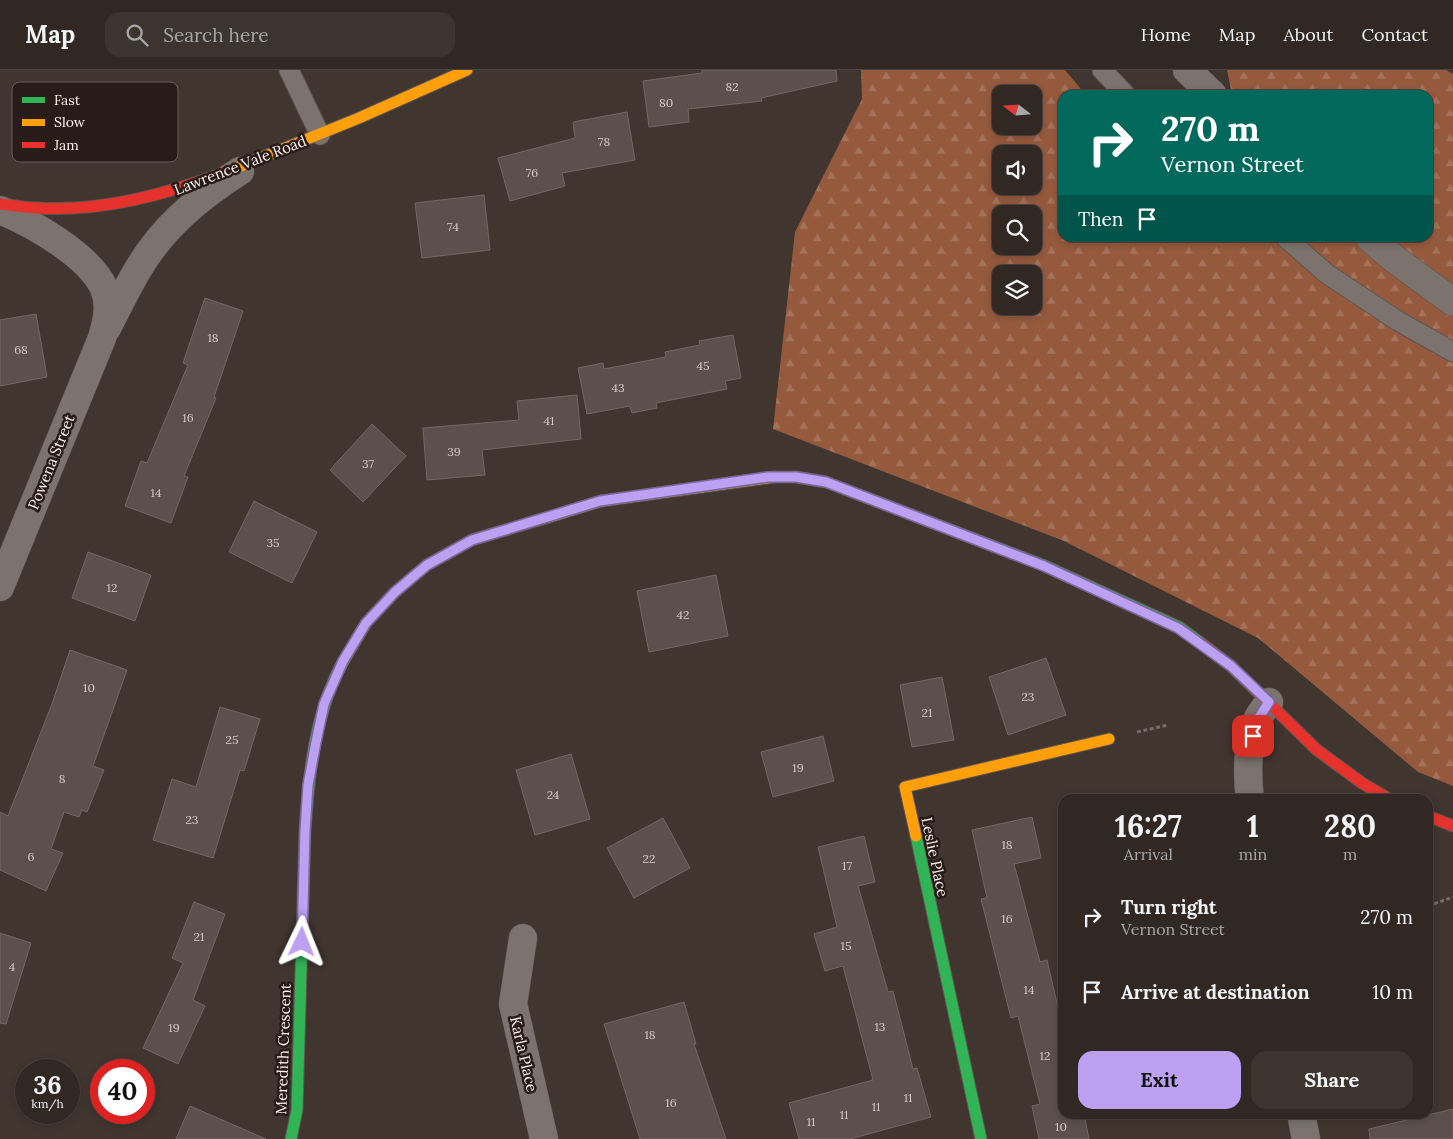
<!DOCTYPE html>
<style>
body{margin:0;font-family:Lora,serif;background:#3d3430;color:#f1f3f6;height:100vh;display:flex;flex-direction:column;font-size:19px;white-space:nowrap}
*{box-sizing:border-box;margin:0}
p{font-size:16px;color:#a8a6a6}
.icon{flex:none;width:28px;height:28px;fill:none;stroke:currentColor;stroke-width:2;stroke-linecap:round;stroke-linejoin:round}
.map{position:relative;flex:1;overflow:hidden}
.drawer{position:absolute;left:1058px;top:724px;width:375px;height:325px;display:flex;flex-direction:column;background:#312823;border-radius:15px;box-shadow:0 2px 8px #0003,0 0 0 1px #4c4441}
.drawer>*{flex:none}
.hud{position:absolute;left:1058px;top:20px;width:375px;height:152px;border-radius:15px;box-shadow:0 2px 8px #0003,0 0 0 1px #4c4441;background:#00695c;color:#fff;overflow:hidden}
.needle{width:32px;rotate:287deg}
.fabs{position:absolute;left:992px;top:15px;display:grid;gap:10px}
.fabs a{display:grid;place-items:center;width:50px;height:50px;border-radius:10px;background:#312823;box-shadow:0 2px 8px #0003,0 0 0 1px #4c4441;font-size:25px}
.speed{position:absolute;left:15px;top:989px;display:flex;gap:10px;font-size:25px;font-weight:700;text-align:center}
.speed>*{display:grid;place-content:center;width:65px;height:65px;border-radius:50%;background:#312823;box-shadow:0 2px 8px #0003,0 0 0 1px #4c4441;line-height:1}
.speed small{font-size:12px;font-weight:400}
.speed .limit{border:8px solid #d22;background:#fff;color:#111}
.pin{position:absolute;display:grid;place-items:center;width:42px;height:42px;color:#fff;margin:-21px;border-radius:10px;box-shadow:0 2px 8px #0006}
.me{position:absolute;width:55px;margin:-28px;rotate:2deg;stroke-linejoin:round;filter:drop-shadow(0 0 4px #0008)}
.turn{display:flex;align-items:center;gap:18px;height:105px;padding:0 20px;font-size:22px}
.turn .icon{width:65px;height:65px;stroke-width:2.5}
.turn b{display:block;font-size:35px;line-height:42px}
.then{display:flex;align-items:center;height:48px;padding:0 20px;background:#0003;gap:10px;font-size:19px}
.eta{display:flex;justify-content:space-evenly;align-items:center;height:85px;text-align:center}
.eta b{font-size:30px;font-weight:700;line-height:35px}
.button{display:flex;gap:10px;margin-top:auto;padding:10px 20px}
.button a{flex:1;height:58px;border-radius:15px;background:#bca0f2;color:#111;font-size:20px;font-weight:700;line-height:58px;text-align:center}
.button a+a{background:#3d3430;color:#f1f3f6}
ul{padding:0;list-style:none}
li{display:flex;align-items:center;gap:15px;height:75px;padding:0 20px}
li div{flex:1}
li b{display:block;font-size:19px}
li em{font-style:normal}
header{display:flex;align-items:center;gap:30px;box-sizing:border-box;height:70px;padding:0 25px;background:#312823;border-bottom:1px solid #4c4441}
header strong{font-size:24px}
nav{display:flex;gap:28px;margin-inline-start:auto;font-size:18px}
.search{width:350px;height:45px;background:#3d3430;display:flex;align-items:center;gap:12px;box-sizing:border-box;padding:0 18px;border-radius:15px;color:#a8a6a6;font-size:19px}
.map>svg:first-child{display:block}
.forest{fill:url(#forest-firs);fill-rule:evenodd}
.building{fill:#5b504c;stroke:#726862}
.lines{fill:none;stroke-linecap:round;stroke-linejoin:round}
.lane-casing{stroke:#5e544f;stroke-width:21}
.street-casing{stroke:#5e544f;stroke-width:29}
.fast-casing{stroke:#5e544f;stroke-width:13}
.slow-casing{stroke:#5e544f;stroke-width:13}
.jam-casing{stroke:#5e544f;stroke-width:13}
.path{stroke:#756c67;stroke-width:3;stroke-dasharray:4 2.5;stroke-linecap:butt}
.lane{stroke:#7c736f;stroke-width:19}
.street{stroke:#7c736f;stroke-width:28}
.fast{stroke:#30b455;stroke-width:11}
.slow{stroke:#ff9f0a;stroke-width:11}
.jam{stroke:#e5322d;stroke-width:11}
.route-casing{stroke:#7a689d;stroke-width:12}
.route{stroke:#bca0f2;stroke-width:9}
.labels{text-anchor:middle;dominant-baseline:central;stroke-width:5;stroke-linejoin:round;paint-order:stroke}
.number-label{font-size:12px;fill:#d5cac5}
.street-label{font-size:15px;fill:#fef2ed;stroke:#271c18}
.key{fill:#271c18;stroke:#685c58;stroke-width:1}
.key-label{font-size:14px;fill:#fef2ed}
</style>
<header>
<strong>Map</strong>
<div class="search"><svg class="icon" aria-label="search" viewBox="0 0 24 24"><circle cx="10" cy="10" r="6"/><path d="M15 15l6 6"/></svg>Search here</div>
<nav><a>Home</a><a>Map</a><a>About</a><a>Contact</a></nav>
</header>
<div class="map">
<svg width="1453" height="1069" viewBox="0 0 1453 1069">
<defs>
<pattern id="forest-firs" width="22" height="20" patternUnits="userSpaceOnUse" patternTransform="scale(1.25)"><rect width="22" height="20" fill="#955a3e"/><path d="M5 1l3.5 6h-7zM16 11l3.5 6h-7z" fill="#a5725a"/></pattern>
</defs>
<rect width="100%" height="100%" fill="#41352f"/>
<path class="forest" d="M861 0H1065L1086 25H1062V168H1428V25H1232L1227 0H1446L1453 4V716L1418 702 1258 568 1064 471 773 359 795 162 862 29ZM1001 24H1034V56H1001ZM1001 84H1034V116H1001ZM1001 144H1034V176H1001ZM1001 204H1034V236H1001Z"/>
<g class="building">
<path d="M702 0H836L837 11 761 28 762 31 688 39 689 52 649 57 643 11 702 3Z"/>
<path d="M627 42 635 90 562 103 565 116 510 131 498 88 575 68 573 52Z"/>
<path d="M484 125 490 180 422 188 415 133Z"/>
<path d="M205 228 243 241 214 327 216 328 184 406 188 407 171 453 125 436 141 391 147 393 188 295 183 293Z"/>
<path d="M36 244 47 307 0 316V250Z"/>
<path d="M733 265 741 308 725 311 727 319 656 333 657 338 632 343 630 336 587 344 578 298 603 293 604 299 666 287 665 282 700 275 699 271Z"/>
<path d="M577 325 581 369 482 380 485 405 427 410 423 358 519 350 517 331Z"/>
<path d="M372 354 406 386 363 432 330 400Z"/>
<path d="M254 431 317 462 292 513 229 482Z"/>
<path d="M88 482 151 505 135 551 72 528Z"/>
<path d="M716 505 728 566 649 582 637 521Z"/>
<path d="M70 580 127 600 93 696 104 700 87 742 82 740 79 747 64 742 51 779 63 783 46 821 0 800V742L8 746 52 634Z"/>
<path d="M1046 588 1066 645 1008 665 989 607Z"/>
<path d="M942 607 954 670 912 677 900 615Z"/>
<path d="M220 637 260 649 244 701 240 700 213 788 153 770 172 709 196 717Z"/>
<path d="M823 666 834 711 773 727 761 682Z"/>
<path d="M571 684 590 749 535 765 516 700Z"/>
<path d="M1032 747 1041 788 1014 794 1040 892 1047 890 1062 955V1044H1084L1089 1069H1039L1032 1036 1040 1034 1018 946 1011 948 981 829 987 828 972 760Z"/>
<path d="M663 748 690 798 634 828 607 778Z"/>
<path d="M864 766 875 812 858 816 888 922 893 921 913 999 917 998 931 1047 850 1069H799L789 1033 873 1010 843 896 825 901 814 864 837 857 818 777Z"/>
<path d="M194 832 225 844 193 930 205 936 178 994 143 978 183 893 172 888Z"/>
<path d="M0 863 31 873 6 954 0 953Z"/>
<path d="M684 932 696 974H694L726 1069H640L604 954Z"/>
<path d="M190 1036 266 1069H176Z"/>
<path d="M1453 1039V1069H1370L1369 1059Z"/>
</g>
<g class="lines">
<defs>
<g id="lane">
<path d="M289 0 320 65"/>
<path d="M1102 0 1126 25"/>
<path d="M1286 168 1327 204 1398 251 1453 282"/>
</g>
<g id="street">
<path d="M1187 0 1213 25"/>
<path d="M0 140C32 153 89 185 104 218 111 235 107 251 102 268L0 517"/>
<path d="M1370 168 1393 188 1453 232"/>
<path d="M107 258C121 231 134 202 153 177 176 146 207 122 240 101"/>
<path d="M1250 729C1247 706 1247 673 1256 652 1259 645 1265 638 1269 632"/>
<path d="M523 868 513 934 544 1069"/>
<path d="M1301 1044 1306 1069"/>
</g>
<g id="fast">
<path d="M774 407H796L826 412 1045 496 1179 557 1202 574"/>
<path d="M916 766 981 1069"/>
<path d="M291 1069 297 1040 305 761C309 701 315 638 347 585"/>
</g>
<g id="slow">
<path d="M226 102 359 48 467 0"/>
<path d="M549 447 601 431 774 407"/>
<path d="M916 766 905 717 1109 669"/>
</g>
<g id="jam">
<path d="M0 134C13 135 25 138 38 138 102 142 167 124 226 102"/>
<path d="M1202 574 1231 596 1317 680 1362 713 1389 729"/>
<path d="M347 585 366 553 395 522 427 495 472 470 549 447"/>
<path d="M1428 746 1453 756"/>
</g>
</defs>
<use href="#lane" class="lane-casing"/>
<use href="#street" class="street-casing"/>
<use href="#fast" class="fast-casing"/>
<use href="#slow" class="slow-casing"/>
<use href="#jam" class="jam-casing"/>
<g class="path">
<path d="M1137 662 1168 655"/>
<path d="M1428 836 1453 827"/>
</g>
<use href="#lane" class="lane"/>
<use href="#street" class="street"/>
<use href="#fast" class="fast"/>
<use href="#slow" class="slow"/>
<use href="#jam" class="jam"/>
</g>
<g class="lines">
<defs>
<path id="route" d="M302 872 305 761 308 715 316 672 324 634 343 591 366 553 395 522 427 495 472 470 600 431 768 407H796L826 412 1044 496 1178 558 1231 596 1269 632 1256 652 1253 666"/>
</defs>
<use href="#route" class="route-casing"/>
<use href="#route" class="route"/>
</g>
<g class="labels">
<g class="number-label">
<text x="732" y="16">82</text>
<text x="666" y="32">80</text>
<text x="604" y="71">78</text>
<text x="532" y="102">76</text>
<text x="453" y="156">74</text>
<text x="213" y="267">18</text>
<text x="21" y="279">68</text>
<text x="703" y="295">45</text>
<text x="618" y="317">43</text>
<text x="188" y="347">16</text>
<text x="549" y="350">41</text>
<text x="454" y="381">39</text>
<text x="368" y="393">37</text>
<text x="156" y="422">14</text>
<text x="273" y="472">35</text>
<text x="112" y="517">12</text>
<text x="683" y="544">42</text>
<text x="89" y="617">10</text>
<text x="1028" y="626">23</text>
<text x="927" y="642">21</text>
<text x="232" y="669">25</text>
<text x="798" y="697">19</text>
<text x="62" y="708">8</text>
<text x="553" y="724">24</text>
<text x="192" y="749">23</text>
<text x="1007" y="774">18</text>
<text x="31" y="786">6</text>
<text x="649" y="788">22</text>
<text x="847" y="795">17</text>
<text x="1007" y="848">16</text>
<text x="199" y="866">21</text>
<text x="846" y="875">15</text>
<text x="12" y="896">4</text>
<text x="1029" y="919">14</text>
<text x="880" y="956">13</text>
<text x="174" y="957">19</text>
<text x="650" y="964">18</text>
<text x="1045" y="985">12</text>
<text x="908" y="1027">11</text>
<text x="671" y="1032">16</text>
<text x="876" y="1036">11</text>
<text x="844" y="1044">11</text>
<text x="811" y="1051">11</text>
<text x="1061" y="1056">10</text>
</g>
<g class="street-label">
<text transform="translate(240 95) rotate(-21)">Lawrence Vale Road</text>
<text transform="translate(51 392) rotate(-68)">Powena Street</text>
<text transform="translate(935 787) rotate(78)">Leslie Place</text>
<text transform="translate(283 979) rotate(-88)">Meredith Crescent</text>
<text transform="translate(524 984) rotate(77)">Karla Place</text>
</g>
</g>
<rect x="12" y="12" width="166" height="80" rx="8" class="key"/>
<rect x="22" y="27" width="23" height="6" fill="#30b455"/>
<rect x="22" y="49" width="23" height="7" fill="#ff9f0a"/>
<rect x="22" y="72" width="23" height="6" fill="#e5322d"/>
<g class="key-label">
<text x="54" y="35">Fast</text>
<text x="54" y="57">Slow</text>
<text x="54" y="80">Jam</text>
</g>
</svg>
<div class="fabs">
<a><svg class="needle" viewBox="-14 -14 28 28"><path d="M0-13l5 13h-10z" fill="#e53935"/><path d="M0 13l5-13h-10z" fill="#a8a6a6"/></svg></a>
<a><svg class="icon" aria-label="sound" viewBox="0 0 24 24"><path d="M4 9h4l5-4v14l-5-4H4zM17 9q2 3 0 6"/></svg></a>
<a><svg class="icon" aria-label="search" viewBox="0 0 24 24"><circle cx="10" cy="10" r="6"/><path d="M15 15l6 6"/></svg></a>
<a><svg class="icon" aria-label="layers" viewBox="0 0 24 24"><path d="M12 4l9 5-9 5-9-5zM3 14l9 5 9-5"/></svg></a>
</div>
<div class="speed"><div>36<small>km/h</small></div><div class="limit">40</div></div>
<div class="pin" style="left:1253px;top:666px;background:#d93025"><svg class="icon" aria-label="arrive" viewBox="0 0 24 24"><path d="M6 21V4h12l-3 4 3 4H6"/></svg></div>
<svg class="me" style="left:302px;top:872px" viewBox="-20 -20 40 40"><path d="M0-17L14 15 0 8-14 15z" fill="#bca0f2" stroke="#fff" stroke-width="4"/></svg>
<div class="hud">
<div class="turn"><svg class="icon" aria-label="right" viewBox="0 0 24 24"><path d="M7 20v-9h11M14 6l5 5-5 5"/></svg><div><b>270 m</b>Vernon Street</div></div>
<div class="then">Then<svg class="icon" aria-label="arrive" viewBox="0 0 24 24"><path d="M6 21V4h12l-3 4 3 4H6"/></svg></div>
</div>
<section class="drawer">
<div class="eta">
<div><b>16:27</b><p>Arrival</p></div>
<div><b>1</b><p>min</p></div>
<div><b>280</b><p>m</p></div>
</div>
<ul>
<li><svg class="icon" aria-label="right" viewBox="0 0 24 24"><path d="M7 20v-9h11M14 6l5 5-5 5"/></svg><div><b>Turn right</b><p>Vernon Street</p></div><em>270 m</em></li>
<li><svg class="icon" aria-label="arrive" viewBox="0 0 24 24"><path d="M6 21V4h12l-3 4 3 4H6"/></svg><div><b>Arrive at destination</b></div><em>10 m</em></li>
</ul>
<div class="button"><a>Exit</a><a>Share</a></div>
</section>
</div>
